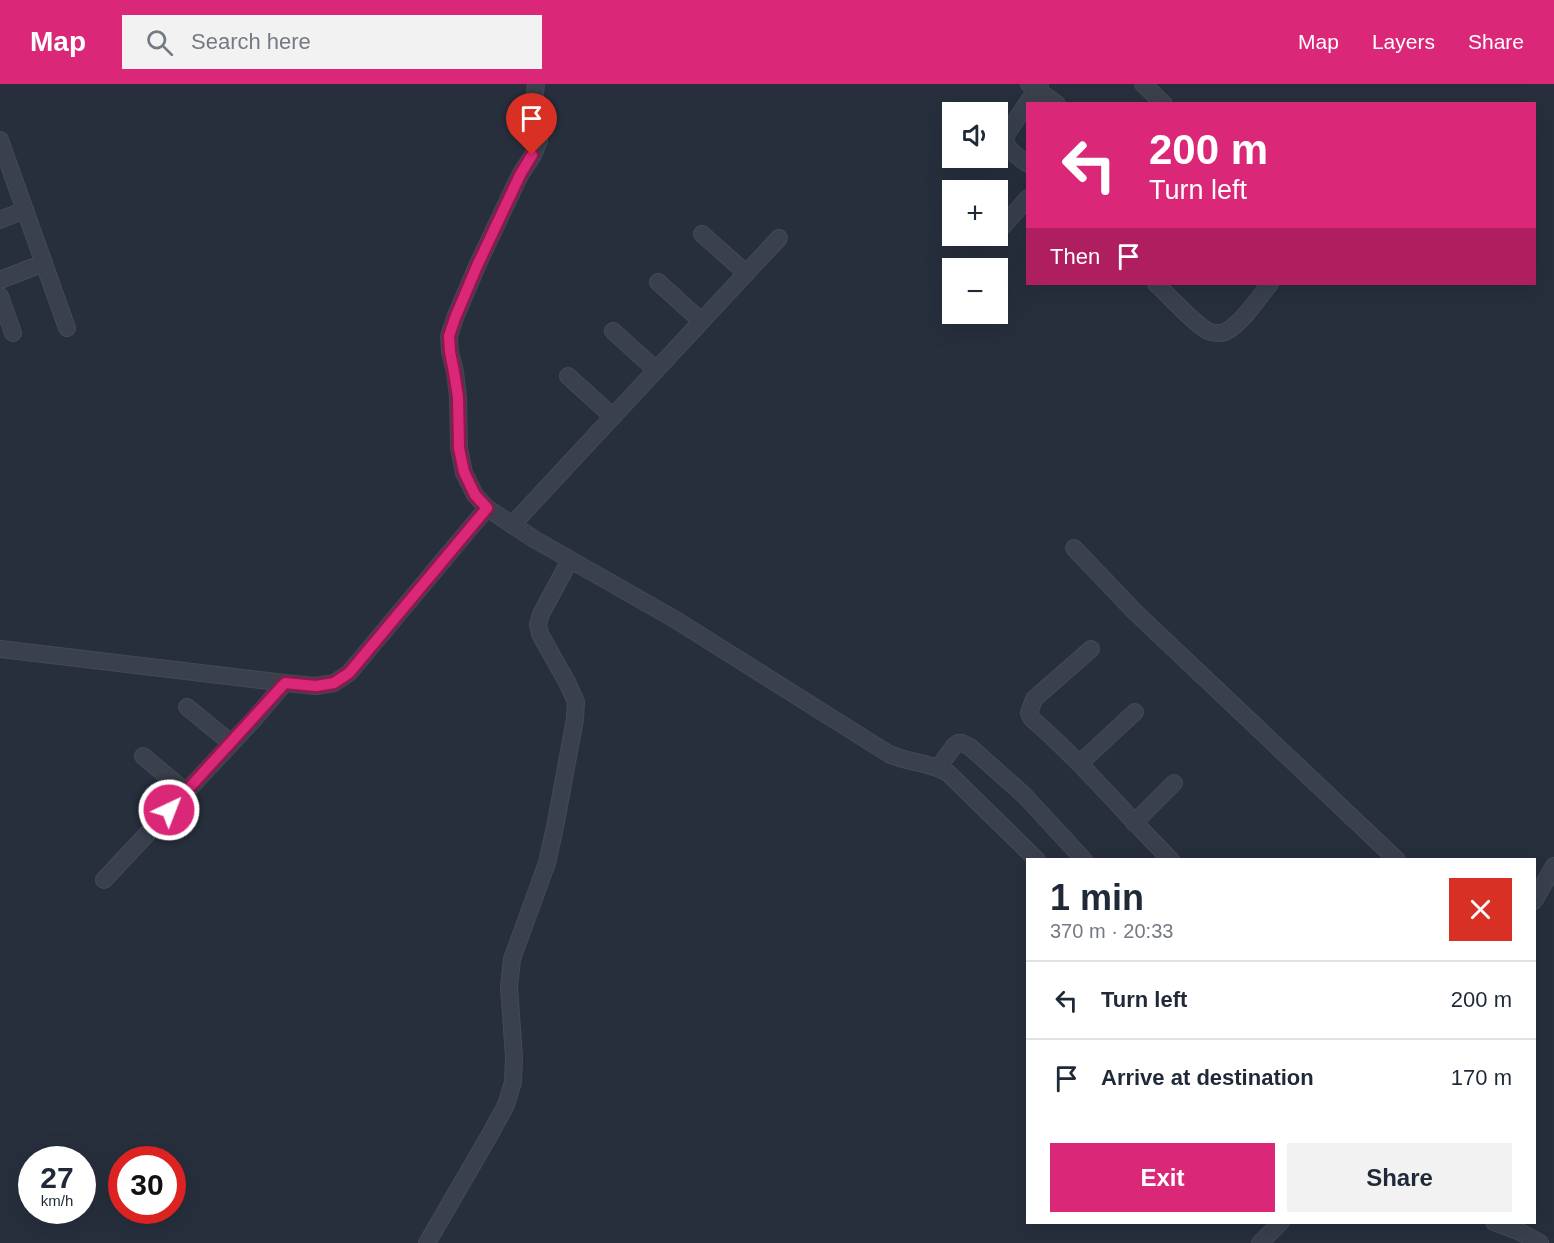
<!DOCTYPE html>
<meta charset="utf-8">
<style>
body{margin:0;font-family:Helvetica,sans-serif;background:#f2f2f3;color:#1f2937;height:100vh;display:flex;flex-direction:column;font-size:22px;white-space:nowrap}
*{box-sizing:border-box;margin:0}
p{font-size:20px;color:#747a83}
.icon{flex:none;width:33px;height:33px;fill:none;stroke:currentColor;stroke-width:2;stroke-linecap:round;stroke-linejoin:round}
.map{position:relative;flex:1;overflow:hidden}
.drawer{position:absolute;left:1026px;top:774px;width:510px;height:366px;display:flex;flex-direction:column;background:#fff;border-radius:0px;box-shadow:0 6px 24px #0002}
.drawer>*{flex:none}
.hud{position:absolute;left:1026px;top:18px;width:510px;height:183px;border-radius:0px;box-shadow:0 6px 24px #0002;background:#db2777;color:#fff;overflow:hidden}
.tools{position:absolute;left:942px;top:18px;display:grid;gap:12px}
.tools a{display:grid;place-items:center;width:66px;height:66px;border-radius:0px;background:#fff;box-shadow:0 6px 24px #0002;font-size:30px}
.speed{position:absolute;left:18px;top:1062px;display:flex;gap:12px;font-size:30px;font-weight:700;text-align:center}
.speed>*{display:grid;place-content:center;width:78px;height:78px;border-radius:50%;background:#fff;box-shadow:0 6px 24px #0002;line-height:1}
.speed small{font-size:15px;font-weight:400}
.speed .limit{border:9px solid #d22;background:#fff;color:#111}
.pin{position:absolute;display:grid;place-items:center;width:51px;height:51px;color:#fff;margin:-62px -26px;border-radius:50% 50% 50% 0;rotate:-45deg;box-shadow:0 0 6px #0007}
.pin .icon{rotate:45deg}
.me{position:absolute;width:66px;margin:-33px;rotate:43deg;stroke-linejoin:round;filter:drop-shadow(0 0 4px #0008)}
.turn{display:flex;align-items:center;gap:21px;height:126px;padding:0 24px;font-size:27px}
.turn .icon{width:78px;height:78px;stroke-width:2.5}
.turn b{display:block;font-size:42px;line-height:51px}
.then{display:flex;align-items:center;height:57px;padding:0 24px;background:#0003;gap:12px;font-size:22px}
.round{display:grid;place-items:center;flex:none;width:63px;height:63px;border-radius:0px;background:#f2f2f3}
.summary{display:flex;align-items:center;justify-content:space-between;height:102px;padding:0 24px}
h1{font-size:36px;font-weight:600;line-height:45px}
.cta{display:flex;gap:12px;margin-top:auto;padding:12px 24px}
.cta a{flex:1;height:69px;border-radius:0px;background:#db2777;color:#fff;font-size:24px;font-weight:600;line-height:69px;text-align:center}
.cta a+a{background:#f2f2f3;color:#1f2937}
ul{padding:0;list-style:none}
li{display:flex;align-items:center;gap:18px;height:78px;padding:0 24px;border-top:2px solid #e0e1e3}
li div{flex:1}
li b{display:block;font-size:22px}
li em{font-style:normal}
header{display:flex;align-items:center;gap:36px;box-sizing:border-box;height:84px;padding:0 30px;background:#db2777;color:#fff}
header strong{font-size:28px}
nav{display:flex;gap:33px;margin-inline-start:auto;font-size:21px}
.search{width:420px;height:54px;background:#f2f2f3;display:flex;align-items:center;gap:15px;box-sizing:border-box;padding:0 21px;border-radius:0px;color:#747a83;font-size:22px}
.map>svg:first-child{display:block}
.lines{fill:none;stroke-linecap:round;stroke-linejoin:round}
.street-casing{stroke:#434a56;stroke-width:18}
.street{stroke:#3a414d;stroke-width:16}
.route-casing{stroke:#8e194d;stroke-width:15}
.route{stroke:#db2777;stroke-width:10}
</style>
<header>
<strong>Map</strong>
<div class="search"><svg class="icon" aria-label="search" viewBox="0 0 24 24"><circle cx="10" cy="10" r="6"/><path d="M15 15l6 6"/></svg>Search here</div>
<nav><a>Map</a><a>Layers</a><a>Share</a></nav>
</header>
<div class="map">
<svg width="1554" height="1159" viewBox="0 0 1554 1159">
<rect width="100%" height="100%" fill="#272f3d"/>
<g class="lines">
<defs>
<g id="street">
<path d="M536 0 534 18 539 57 533 71 520 91 477 182 455 234 449 252 450 268 455 288 458 313 459 364 464 389 475 411 487 424 534 455 676 536 889 670C908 679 930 678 948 689L1037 776"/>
<path d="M1029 0 1057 20"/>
<path d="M1143 0 1164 20"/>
<path d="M0 56 67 244"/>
<path d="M1028 80C1018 72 1003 65 1006 51L1040 0"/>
<path d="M0 136 25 126"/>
<path d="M1003 142 1028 114"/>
<path d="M702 150 746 189"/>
<path d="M0 196 44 179"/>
<path d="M658 198 701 237"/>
<path d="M1156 200C1169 211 1194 240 1208 247 1215 250 1224 250 1230 245 1246 234 1258 214 1270 200"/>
<path d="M0 212 13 249"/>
<path d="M613 247 656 286"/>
<path d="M568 292 613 333"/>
<path d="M512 441 779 154"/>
<path d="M1074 464 1135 528 1397 776"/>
<path d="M0 565 285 599 316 602 334 599 349 589 487 424"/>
<path d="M1091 565 1034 615 1029 629 1032 635C1082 678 1124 729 1171 776"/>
<path d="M187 623 231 659"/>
<path d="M143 672 186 708"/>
<path d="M1080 679 1135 628"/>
<path d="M938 684 954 662 958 659H962L970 663 1024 711 1084 776"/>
<path d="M1134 739 1174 699"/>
<path d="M104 796 255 634 285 599"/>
<path d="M1534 817 1554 782"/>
<path d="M1494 1138 1518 1147 1540 1159"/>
<path d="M427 1159 488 1054 506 1021 513 998 514 973 509 903 512 875 547 779 555 743 575 635 576 618 568 600 540 550 538 540 541 530 570 476"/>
<path d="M1260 1159 1281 1138"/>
</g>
</defs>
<use href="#street" class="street-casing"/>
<use href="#street" class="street"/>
</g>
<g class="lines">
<defs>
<path id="route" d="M169 726 285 599 316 602 334 599 349 589 487 424 475 411 464 388 459 364 458 313 454 288 450 268 449 252 455 234 477 182 520 91 532 71"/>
</defs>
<use href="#route" class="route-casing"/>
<use href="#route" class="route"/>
</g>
</svg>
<div class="tools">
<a><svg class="icon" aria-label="sound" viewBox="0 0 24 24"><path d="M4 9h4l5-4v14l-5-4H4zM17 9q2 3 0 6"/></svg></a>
<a>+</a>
<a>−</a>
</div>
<div class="speed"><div>27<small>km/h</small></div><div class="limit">30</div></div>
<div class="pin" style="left:532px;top:71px;background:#d93025"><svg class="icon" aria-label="arrive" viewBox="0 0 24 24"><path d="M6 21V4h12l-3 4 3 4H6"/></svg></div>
<svg class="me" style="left:169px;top:726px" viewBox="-20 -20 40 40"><circle r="17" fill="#db2777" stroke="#fff" stroke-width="3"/><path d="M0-11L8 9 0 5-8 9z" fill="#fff"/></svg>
<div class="hud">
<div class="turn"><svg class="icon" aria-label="left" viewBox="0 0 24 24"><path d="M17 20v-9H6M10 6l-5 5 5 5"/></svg><div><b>200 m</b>Turn left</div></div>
<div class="then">Then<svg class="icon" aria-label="arrive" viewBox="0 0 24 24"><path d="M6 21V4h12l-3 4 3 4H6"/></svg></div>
</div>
<section class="drawer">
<div class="summary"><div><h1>1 min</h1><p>370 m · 20:33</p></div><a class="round" style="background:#d93025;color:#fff"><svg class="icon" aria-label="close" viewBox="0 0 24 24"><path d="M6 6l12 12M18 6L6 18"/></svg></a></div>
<ul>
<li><svg class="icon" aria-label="left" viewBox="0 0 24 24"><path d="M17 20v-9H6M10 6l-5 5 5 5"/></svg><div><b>Turn left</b></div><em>200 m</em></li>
<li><svg class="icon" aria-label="arrive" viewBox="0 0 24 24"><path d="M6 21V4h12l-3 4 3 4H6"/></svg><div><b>Arrive at destination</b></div><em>170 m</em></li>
</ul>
<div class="cta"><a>Exit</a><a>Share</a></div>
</section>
</div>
